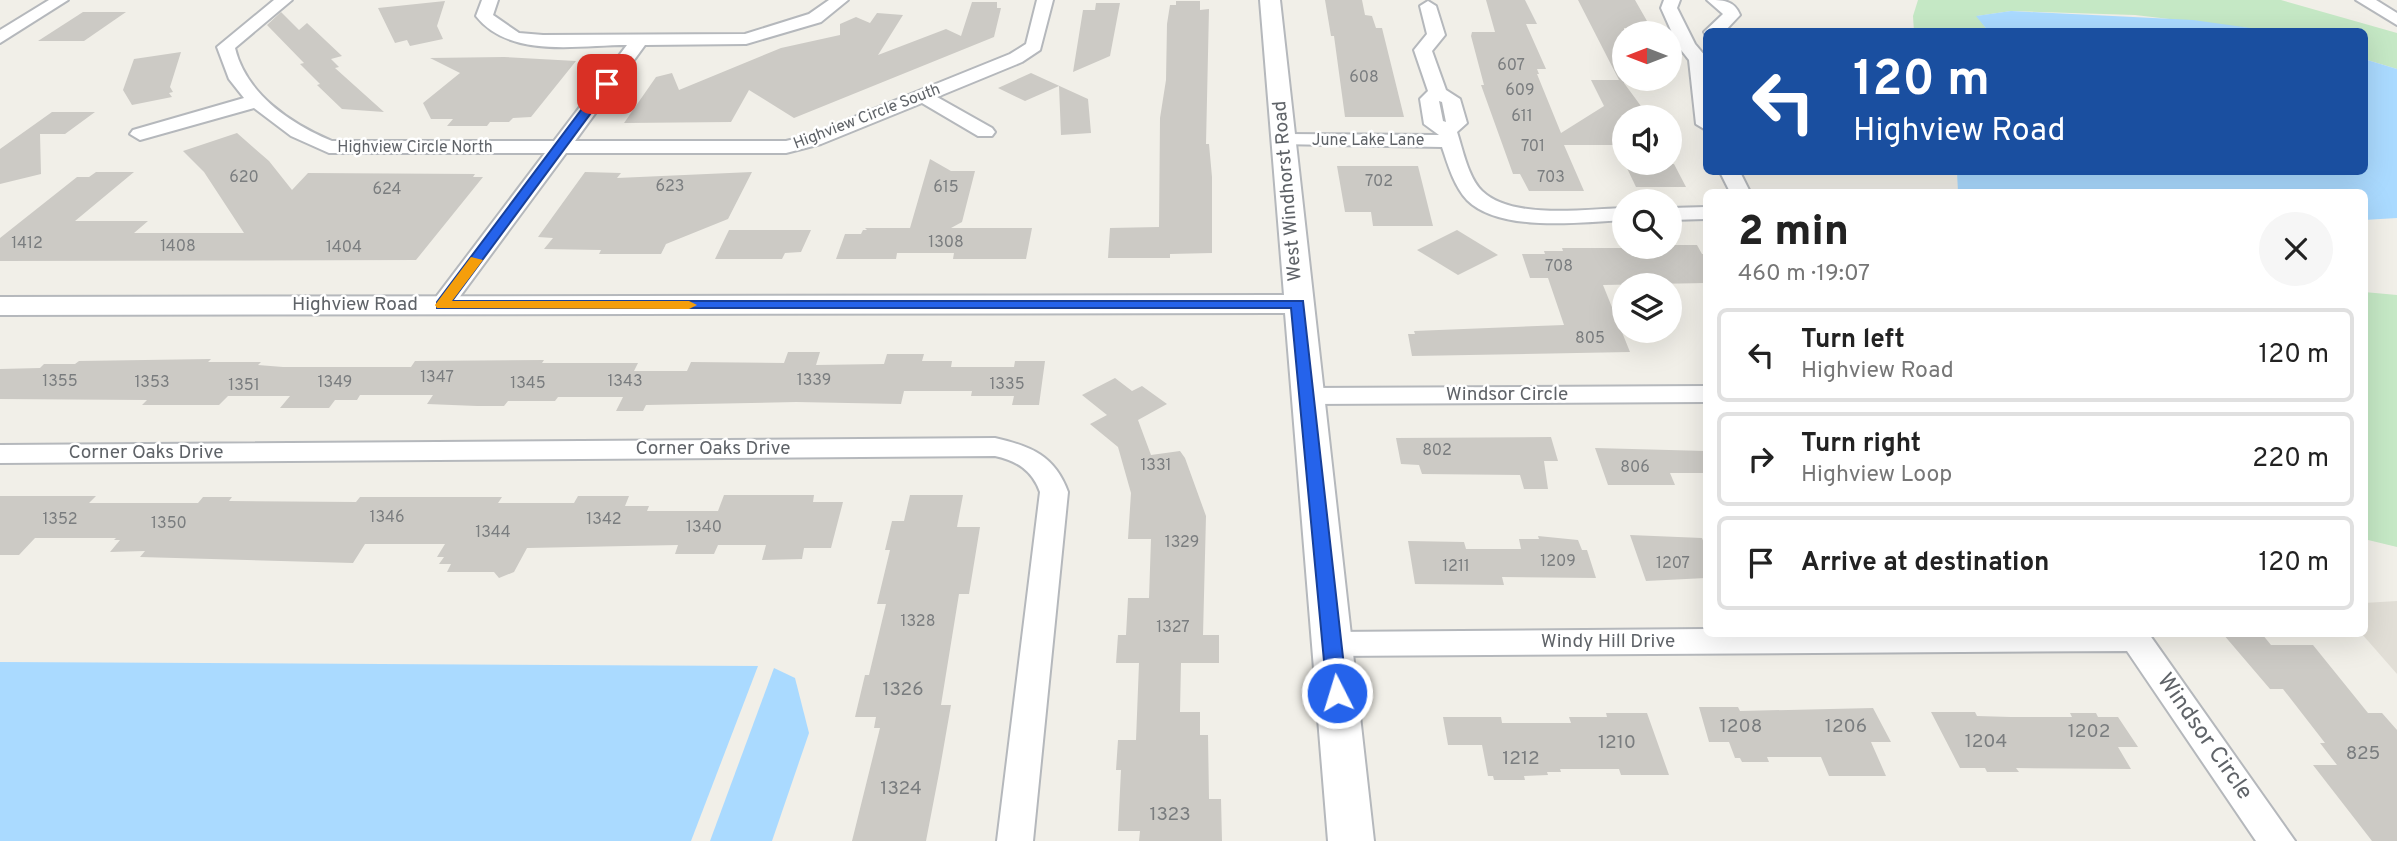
<!DOCTYPE html>
<meta charset="utf-8">
<style>
body{margin:0;font-family:Overpass,sans-serif;background:#f6f6f6;color:#222;height:100vh;display:flex;flex-direction:column;font-size:26px;white-space:nowrap}
*{box-sizing:border-box;margin:0}
p{font-size:23px;color:#767676}
.icon{flex:none;width:38px;height:38px;fill:none;stroke:currentColor;stroke-width:2;stroke-linecap:round;stroke-linejoin:round}
.map{position:relative;flex:1;overflow:hidden}
.details{position:absolute;left:1703px;top:189px;width:665px;height:448px;display:flex;flex-direction:column;background:#fff;border-radius:10px;box-shadow:0 7px 28px #0002}
.details>*{flex:none}
.top-card{position:absolute;left:1703px;top:28px;width:665px;height:147px;border-radius:10px;box-shadow:0 7px 28px #0002;background:#1a4fa0;color:#fff;overflow:hidden}
.needle{width:46px;rotate:270deg}
.tools{position:absolute;left:1612px;top:21px;display:grid;gap:14px}
.tools a{display:grid;place-items:center;width:70px;height:70px;border-radius:50%;background:#fff;box-shadow:0 7px 28px #0002;font-size:35px}
.pin{position:absolute;display:grid;place-items:center;width:60px;height:60px;color:#fff;margin:-30px;border-radius:14px;box-shadow:0 4px 10px #0006}
.me{position:absolute;width:77px;margin:-38px;rotate:355deg;stroke-linejoin:round;filter:drop-shadow(0 0 5px #0008)}
.turn{display:flex;align-items:center;gap:24px;height:147px;padding:0 35px;font-size:32px}
.turn .icon{width:91px;height:91px;stroke-width:2.5}
.turn b{display:block;font-size:49px;line-height:60px}
.round{display:grid;place-items:center;flex:none;width:74px;height:74px;border-radius:37px;background:#f6f6f6}
.head{display:flex;align-items:center;justify-content:space-between;height:119px;padding:0 35px}
h1{font-size:42px;font-weight:800;line-height:52px}
ul{padding:0;list-style:none}
li{display:flex;align-items:center;gap:21px;height:94px;margin:0 14px 10px;padding:0 21px;border:4px solid #e0e0e0;border-radius:10px}
li div{flex:1}
li b{display:block;font-size:26px}
li em{font-style:normal}
.map>svg:first-child{display:block}
.education{fill:#e1ded6}
.green{fill:#c5e8c5}
.water{fill:#aadaff}
.building{fill:#cccac5}
.lines{fill:none;stroke-linecap:round;stroke-linejoin:round}
.minor-casing{stroke:#b5b8bc;stroke-width:4}
.tertiary-casing{stroke:#b5b8bc;stroke-width:4}
.minor{fill:#fff;fill-rule:evenodd}
.tertiary{fill:#fff;fill-rule:evenodd}
.route{fill:#2563eb;stroke:#184099;stroke-width:2}
.slow{fill:#f59e0b}
.labels{text-anchor:middle;dominant-baseline:central;stroke-width:5;stroke-linejoin:round;paint-order:stroke}
.number-label{font-size:16px;fill:#7a7d7f}
.far-street-label{font-size:16px;fill:#5f6368;stroke:#fff}
.street-label{font-size:19px;fill:#5f6368;stroke:#fff}
.near-number-label{font-size:19px;fill:#7a7d7f}
.near-street-label{font-size:23px;fill:#5f6368;stroke:#fff}
</style>
<div class="map">
<svg width="2397" height="841" viewBox="0 0 2397 841">
<rect width="100%" height="100%" fill="#f1efe8"/>
<path class="education" d="M2397 601V674L2362 634 2364 603Z"/>
<g class="green">
<path d="M1918 0H2281L2397 33V69L2364 59V32L2272 31 2135 15 2011 11 1977 16 1988 31 1914 32 1913 16Z"/>
<path d="M2364 292 2397 295V547L2364 539Z"/>
</g>
<g class="water">
<path d="M2011 11 2193 20 2272 31H1988L1976 16Z"/>
<path d="M2364 59 2397 69V218L2364 220V192H1958L1957 172H2364Z"/>
<path d="M0 662 758 666 691 841H0Z"/>
<path d="M774 668 795 678 809 733 772 841H710Z"/>
</g>
<g class="building">
<path d="M1325 0H1362L1365 15 1372 16 1376 28H1382L1404 117H1345L1334 36H1331Z"/>
<path d="M1486 0H1525L1537 24H1526L1546 69H1537L1539 74H1537L1561 133 1604 106 1591 80H1619L1578 0H1635L1651 28H1624V83L1649 117H1624V145H1564L1584 191H1529L1520 174H1513L1481 85H1484L1471 36 1472 32H1495Z"/>
<path d="M445 1 437 26 443 39 410 46 407 40 395 43 378 8Z"/>
<path d="M1176 1H1200V10L1209 9 1206 144H1209L1212 177V253L1170 254V258H1108L1110 228 1159 227 1160 118 1166 80 1167 24 1170 5H1176Z"/>
<path d="M972 2H997V8H1001L994 37 794 118 749 90 731 122 624 123 656 77 672 73 679 90 781 48 840 35V24L856 17 870 23 877 13 903 15 878 55 946 29 961 36Z"/>
<path d="M1096 3H1120L1110 56 1073 72 1083 10H1095Z"/>
<path d="M83 12H126L84 41H38Z"/>
<path d="M281 12 299 30 307 23 342 56 331 59 339 67 335 68 384 112 342 109 317 85 320 84 300 64 304 63 267 25Z"/>
<path d="M181 52 170 87 173 92 169 93 172 97 132 105 123 90 134 59Z"/>
<path d="M504 57 576 61 531 117 513 118 509 122H490L487 126H447L453 119H431L423 103 460 73 430 58Z"/>
<path d="M1031 73 1088 99 1091 133 1061 135 1059 86 1025 101 998 88Z"/>
<path d="M52 112H95L65 134H40L41 174 0 184V149Z"/>
<path d="M237 133 269 161 292 190 308 173 475 174 473 177H483L416 260 0 261V238L77 177H89L96 172H134L75 221H148L134 233H244L204 172 183 151Z"/>
<path d="M930 159 951 171H975L962 222 951 228H1032L1026 259H953L954 253H897L896 259H836L845 234H861L863 230H867L865 228H910Z"/>
<path d="M1625 164H1674L1686 187H1636Z"/>
<path d="M1337 166H1418L1433 226H1373L1371 212H1345Z"/>
<path d="M585 172 621 173 617 178 752 172 728 219 666 244 661 254H599L601 250 544 249 553 238 538 237Z"/>
<path d="M729 230H811L801 252 785 253 782 259H715Z"/>
<path d="M1457 230 1498 255 1458 275 1417 250Z"/>
<path d="M1673 245H1697L1702 254H1706V283L1603 285 1630 352 1412 356 1408 334H1415L1414 331 1564 325 1548 278H1530L1522 254H1545L1544 251H1563L1562 248H1640L1674 247Z"/>
<path d="M788 352H820L816 365 884 364 887 354H924L922 361H952L951 367H1014L1015 361H1045L1039 405H1012L1014 396H971L972 391H904L901 404 796 402 646 405 643 411H616L623 397H558L555 401H508L504 406H477L427 404 433 395H360L357 400H335L329 408H280L290 396H228L219 405H142L147 400 0 399V369L40 368 44 364H75L79 361 211 359 208 362H261L258 365 283 367H411L415 361 544 360 542 363H638L634 371H687L691 362 784 363Z"/>
<path d="M1115 378 1132 391 1142 386 1167 404 1138 420 1151 455 1180 451 1185 458 1206 516 1203 635H1219V663H1181L1180 712H1200V735H1208L1209 799H1221L1222 841H1139L1140 831H1118L1121 770H1116L1118 740H1136L1139 663H1116L1118 635H1126L1128 598H1149L1151 539H1128L1131 493 1118 447 1090 424 1107 415 1082 395Z"/>
<path d="M1551 437 1558 461H1544L1548 489H1524L1520 475 1422 474 1419 465 1401 464 1396 438Z"/>
<path d="M1595 448 1706 451V473H1670L1675 485H1608Z"/>
<path d="M724 495H814L813 502H843L831 548H804L802 559 762 560 766 545H718L714 554H675L678 545 527 548 514 572 499 578 494 572H447L451 564H439L444 557H437L445 544H365L353 563 140 557 145 551 110 552 120 540H114L116 538H35L19 555H0V496H96L89 503H198L203 497H232L229 501 356 502 360 497H502L498 503H574L578 496H629L625 506H649L647 511H718Z"/>
<path d="M910 495H963L957 527H980L969 594H959L946 674 941 705H951L940 768 926 841H852L880 728H874L876 717H855L865 675H869L886 604H877L890 550H885L892 521H904Z"/>
<path d="M1630 535 1702 538 1706 548V578L1646 581Z"/>
<path d="M1538 536 1578 540 1582 550H1587L1596 578 1502 577 1504 585 1415 584 1408 541 1464 542 1466 549H1521L1519 539H1539Z"/>
<path d="M2223 634H2262L2271 645H2313L2368 713H2382L2397 730V841H2372L2313 765H2337L2320 743H2325L2283 689H2270Z"/>
<path d="M1699 707H1738L1740 711 1873 708 1891 742H1871L1886 776H1829L1821 757H1767L1769 762H1742L1740 758H1735L1729 742H1709Z"/>
<path d="M1931 712H1975L1977 716 2011 717H2072L2070 713H2096L2098 717H2118L2138 747H2118L2131 769 2016 768 2019 772H1987L1985 768H1960Z"/>
<path d="M1606 713H1647L1669 775H1621L1619 769H1560L1561 772H1547L1548 775 1524 776 1525 780H1494L1493 776H1488L1482 745H1448L1443 717H1501L1502 723H1571L1569 717H1607Z"/>
</g>
<g class="lines">
<defs>
<g id="minor">
<path d="M49 0H68L0 43V30Z"/>
<path d="M274 0H292L235 48C246 94 291 124 332 141H554L627 45C578 45 510 59 476 16L482 0H498L493 15 519 33 543 35 745 34 809 14 829 0H848L821 22 746 44 645 45 575 141H786L807 136 1010 54 1026 44 1037 0H1053L1040 50 1022 62 937 97 992 128 995 132 992 136H978L922 103 821 144 786 153H566L450 310H434L430 305 545 153H329L291 136 254 108 140 140 130 134 133 130 244 98 229 79 217 47Z"/>
<path d="M1664 0H1680L1677 8 1695 44 1706 57V130L1696 124 1689 60 1678 46 1661 8Z"/>
<path d="M1707 0C1723 0 1734 0 1740 15L1724 32H1706V35L1704 32 1723 14Z"/>
<path d="M2356 0H2376L2397 13V25Z"/>
<path d="M1428 1 1436 6 1445 35 1432 51 1446 90 1460 99 1467 123 1457 132C1463 150 1468 177 1482 191 1512 220 1585 209 1624 208V220C1581 222 1500 233 1467 200 1454 186 1448 165 1442 147L1278 144 1275 140 1285 134 1439 135 1424 124 1420 99 1428 91 1414 50 1427 34 1420 6ZM1439 101 1442 102 1446 122 1443 121Z"/>
<path d="M1720 172H1740L1750 192H1730Z"/>
<path d="M1706 207V219L1670 220V208Z"/>
<path d="M1706 386V402L1308 404 1299 402 1295 396 1299 390 1308 388Z"/>
<path d="M995 438C1031 446 1055 456 1068 492L1033 841H997L1040 492C1032 470 1017 461 995 456L0 463V445Z"/>
<path d="M1706 629V634H2149L2295 841H2256L2127 651 1332 656 1321 653 1316 644 1321 635 1332 632Z"/>
</g>
<path id="tertiary" d="M1260 0H1280L1374 841H1328L1285 313 0 315V297L1284 295Z"/>
</defs>
<use href="#minor" class="minor-casing"/>
<use href="#tertiary" class="tertiary-casing"/>
<use href="#minor" class="minor"/>
<use href="#tertiary" class="tertiary"/>
</g>
<path class="route" d="M607 80 613 84 611 86 452 301H1303L1347 693 1344 699H1330L1327 693 1291 308H437V302L603 81Z"/>
<path class="slow" d="M471 257 483 260 452 301H689L697 305 689 309 437 308 435 305Z"/>
<g class="labels">
<g class="number-label">
<text x="1511" y="66">607</text>
<text x="1364" y="78">608</text>
<text x="1520" y="91">609</text>
<text x="1522" y="117">611</text>
<text x="1533" y="147">701</text>
<text x="244" y="178">620</text>
<text x="1551" y="178">703</text>
<text x="1379" y="182">702</text>
<text x="670" y="187">623</text>
<text x="946" y="188">615</text>
<text x="387" y="190">624</text>
<text x="946" y="243">1308</text>
<text x="27" y="244">1412</text>
<text x="178" y="247">1408</text>
<text x="344" y="248">1404</text>
<text x="1559" y="267">708</text>
<text x="1590" y="339">805</text>
<text x="437" y="378">1347</text>
<text x="814" y="381">1339</text>
<text x="60" y="382">1355</text>
<text x="625" y="382">1343</text>
<text x="152" y="383">1353</text>
<text x="335" y="383">1349</text>
<text x="528" y="384">1345</text>
<text x="1007" y="385">1335</text>
<text x="244" y="386">1351</text>
<text x="1437" y="451">802</text>
<text x="1156" y="466">1331</text>
<text x="1635" y="468">806</text>
<text x="387" y="518">1346</text>
<text x="60" y="520">1352</text>
<text x="604" y="520">1342</text>
<text x="169" y="524">1350</text>
<text x="704" y="528">1340</text>
<text x="493" y="533">1344</text>
<text x="1182" y="543">1329</text>
<text x="1558" y="562">1209</text>
<text x="1673" y="564">1207</text>
<text x="1456" y="567">1211</text>
<text x="918" y="622">1328</text>
<text x="1173" y="628">1327</text>
</g>
<g class="far-street-label">
<text transform="translate(867 117) rotate(-21)">Highview Circle South</text>
<text x="1368" y="141">June Lake Lane</text>
<text x="415" y="148">Highview Circle North</text>
</g>
<g class="street-label">
<text transform="translate(1288 191) rotate(-95)">West Windhorst Road</text>
<text x="355" y="305">Highview Road</text>
<text x="1507" y="395">Windsor Circle</text>
<text x="713" y="449">Corner Oaks Drive</text>
<text x="146" y="453">Corner Oaks Drive</text>
<text x="1608" y="642">Windy Hill Drive</text>
</g>
<g class="near-number-label">
<text x="903" y="690">1326</text>
<text x="1741" y="727">1208</text>
<text x="1846" y="727">1206</text>
<text x="2089" y="732">1202</text>
<text x="1986" y="742">1204</text>
<text x="1617" y="743">1210</text>
<text x="2363" y="754">825</text>
<text x="1521" y="759">1212</text>
<text x="901" y="789">1324</text>
<text x="1170" y="815">1323</text>
</g>
<g class="near-street-label">
<text transform="translate(2204 737) rotate(55)">Windsor Circle</text>
</g>
</g>
</svg>
<div class="tools">
<a><svg class="needle" viewBox="-14 -14 28 28"><path d="M0-13l5 13h-10z" fill="#e53935"/><path d="M0 13l5-13h-10z" fill="#767676"/></svg></a>
<a><svg class="icon" aria-label="sound" viewBox="0 0 24 24"><path d="M4 9h4l5-4v14l-5-4H4zM17 9q2 3 0 6"/></svg></a>
<a><svg class="icon" aria-label="search" viewBox="0 0 24 24"><circle cx="10" cy="10" r="6"/><path d="M15 15l6 6"/></svg></a>
<a><svg class="icon" aria-label="layers" viewBox="0 0 24 24"><path d="M12 4l9 5-9 5-9-5zM3 14l9 5 9-5"/></svg></a>
</div>
<div class="pin" style="left:607px;top:84px;background:#d93025"><svg class="icon" aria-label="arrive" viewBox="0 0 24 24"><path d="M6 21V4h12l-3 4 3 4H6"/></svg></div>
<svg class="me" style="left:1337px;top:693px" viewBox="-20 -20 40 40"><circle r="17" fill="#2563eb" stroke="#fff" stroke-width="3"/><path d="M0-11L8 9 0 5-8 9z" fill="#fff"/></svg>
<div class="top-card">
<div class="turn"><svg class="icon" aria-label="left" viewBox="0 0 24 24"><path d="M17 20v-9H6M10 6l-5 5 5 5"/></svg><div><b>120 m</b>Highview Road</div></div>
</div>
<section class="details">
<div class="head"><div><h1>2 min</h1><p>460 m · 19:07</p></div><a class="round"><svg class="icon" aria-label="close" viewBox="0 0 24 24"><path d="M6 6l12 12M18 6L6 18"/></svg></a></div>
<ul>
<li><svg class="icon" aria-label="left" viewBox="0 0 24 24"><path d="M17 20v-9H6M10 6l-5 5 5 5"/></svg><div><b>Turn left</b><p>Highview Road</p></div><em>120 m</em></li>
<li><svg class="icon" aria-label="right" viewBox="0 0 24 24"><path d="M7 20v-9h11M14 6l5 5-5 5"/></svg><div><b>Turn right</b><p>Highview Loop</p></div><em>220 m</em></li>
<li><svg class="icon" aria-label="arrive" viewBox="0 0 24 24"><path d="M6 21V4h12l-3 4 3 4H6"/></svg><div><b>Arrive at destination</b></div><em>120 m</em></li>
</ul>
</section>
</div>
